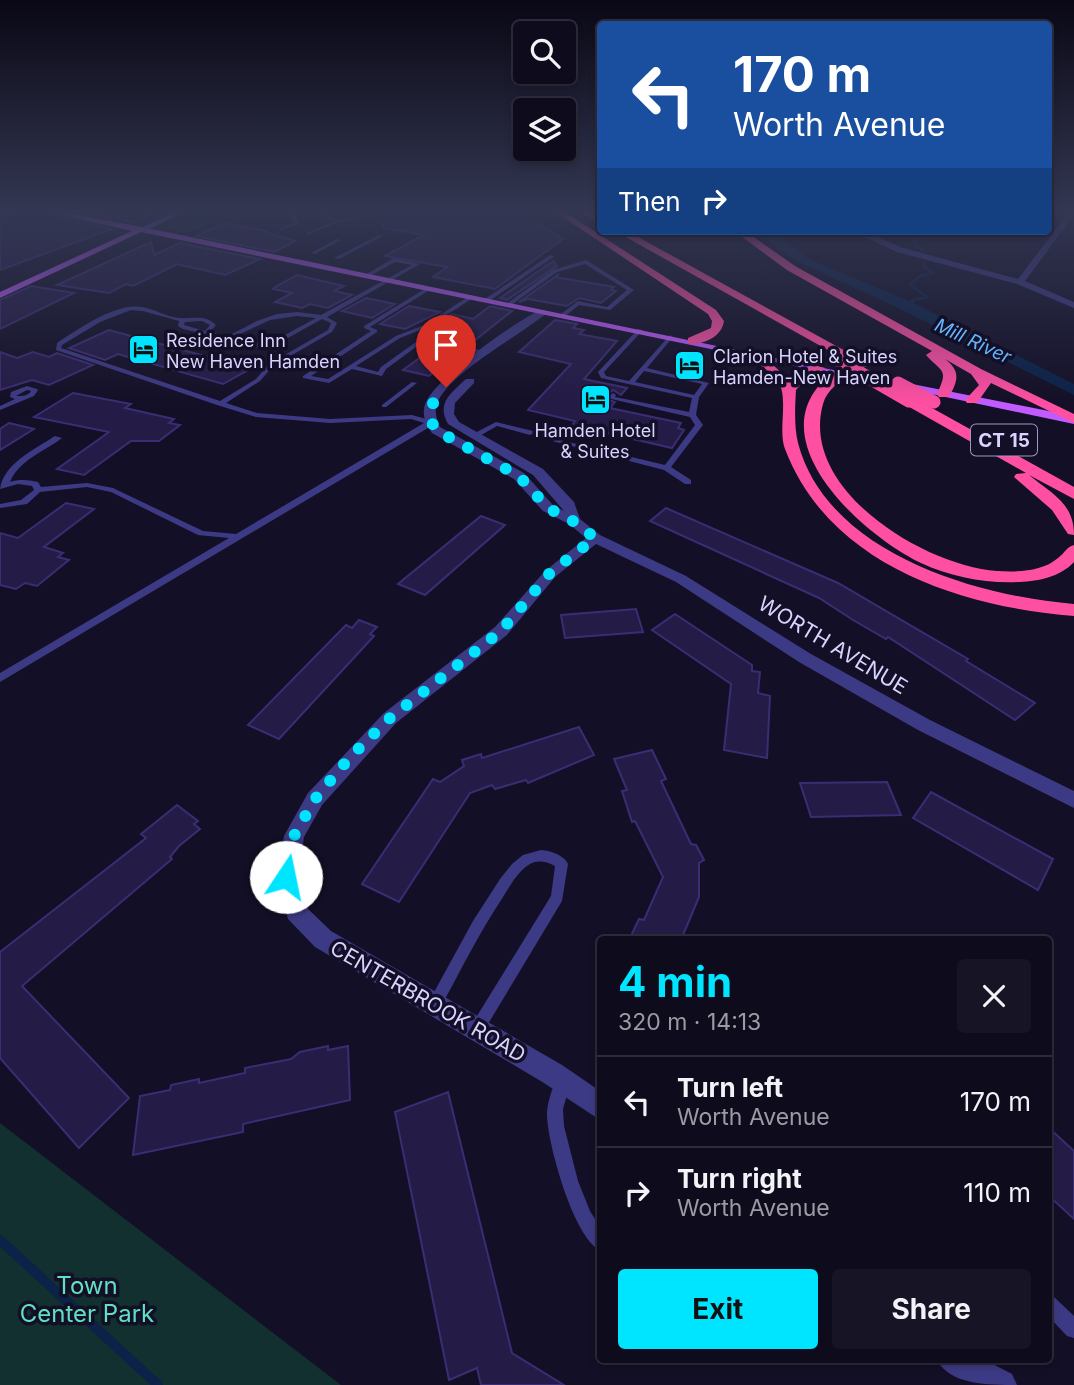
<!DOCTYPE html>
<meta charset="utf-8">
<style>
body{margin:0;font-family:Inter,sans-serif;background:#171425;color:#f1f3f6;height:100vh;display:flex;flex-direction:column;font-size:26px;white-space:nowrap}
*{box-sizing:border-box;margin:0}
p{font-size:23px;color:#9b9ba3}
.icon{flex:none;width:38px;height:38px;fill:none;stroke:currentColor;stroke-width:2;stroke-linecap:round;stroke-linejoin:round}
.map{position:relative;flex:1;overflow:hidden}
.drawer{position:absolute;left:597px;top:936px;width:455px;height:427px;display:flex;flex-direction:column;background:#0e0b1c;border-radius:7px;box-shadow:0 4px 10px #0003,0 0 0 2px #2e2b3b}
.drawer>*{flex:none}
.banner{position:absolute;left:597px;top:21px;width:455px;height:214px;border-radius:7px;box-shadow:0 4px 10px #0003,0 0 0 2px #2e2b3b;background:#1a4fa0;color:#fff;overflow:hidden}
.controls{position:absolute;left:513px;top:21px;display:grid;gap:14px}
.controls a{display:grid;place-items:center;width:63px;height:63px;border-radius:7px;background:#0e0b1c;box-shadow:0 4px 10px #0003,0 0 0 2px #2e2b3b;font-size:35px}
.pin{position:absolute;display:grid;place-items:center;width:60px;height:60px;color:#fff;margin:-72px -30px;border-radius:50% 50% 50% 0;rotate:-45deg;box-shadow:0 0 7px #0007}
.pin .icon{rotate:45deg}
.me{position:absolute;width:77px;margin:-38px;rotate:11deg;stroke-linejoin:round;filter:drop-shadow(0 0 5px #0008)}
.turn{display:flex;align-items:center;gap:24px;height:147px;padding:0 21px;font-size:32px}
.turn .icon{width:91px;height:91px;stroke-width:2.5}
.turn b{display:block;font-size:49px;line-height:60px}
.then{display:flex;align-items:center;height:66px;padding:0 21px;background:#0003;gap:14px;font-size:26px}
.round{display:grid;place-items:center;flex:none;width:74px;height:74px;border-radius:7px;background:#171425}
.summary{display:flex;align-items:center;justify-content:space-between;height:119px;padding:0 21px}
h1{font-size:42px;font-weight:700;line-height:52px;color:#00e5ff}
.action{display:flex;gap:14px;margin-top:auto;padding:14px 21px}
.action a{flex:1;height:80px;border-radius:7px;background:#00e5ff;color:#111;font-size:28px;font-weight:700;line-height:80px;text-align:center}
.action a+a{background:#171425;color:#f1f3f6}
ul{padding:0;list-style:none}
li{display:flex;align-items:center;gap:21px;height:91px;padding:0 21px;border-top:2px solid #2e2b3b}
li div{flex:1}
li b{display:block;font-size:26px}
li em{font-style:normal}
.map>svg:first-child{display:block}
.green{fill:#12302f}
.water{fill:#0c2248}
.lines{fill:none;stroke-linecap:round;stroke-linejoin:round}
.stream-far2{stroke:#0c2248;stroke-width:2.5}
.stream-far1{stroke:#0c2248;stroke-width:3.5}
.stream{stroke:#0c2248;stroke-width:10}
.building{fill:#241b47;stroke:#3b2d73;stroke-width:2}
.lane{fill:#3d3a85;fill-rule:evenodd}
.street{fill:#3d3a85;fill-rule:evenodd}
.secondary{fill:#6f6bff;fill-rule:evenodd}
.primary{fill:#c25bff;fill-rule:evenodd}
.highway{fill:#ff4fa3;fill-rule:evenodd}
.highway-bridge{stroke:#ff4fa3;stroke-width:13}
.route{stroke:#00e5ff;stroke-width:12;stroke-dasharray:0 21.6}
.labels{text-anchor:middle;dominant-baseline:central;stroke-width:7;stroke-linejoin:round;paint-order:stroke}
.far-poi-label{font-size:18px;fill:#d9d4ff;stroke:#130f26;text-anchor:start}
.far-water-label{font-size:19px;font-style:italic;fill:#62b6ff;stroke:#130f26}
.shield{fill:#130f26;stroke:#9e99be;stroke-width:2}
.shield-label{font-size:19px;font-weight:bold;fill:#d9d4ff}
.street-label{font-size:21px;fill:#d9d4ff;stroke:#130f26}
.near-park-label{font-size:24px;fill:#5fe0c0;stroke:#130f26}
</style>
<div class="map">
<svg width="1074" height="1385" viewBox="0 0 1074 1385">
<rect width="100%" height="100%" fill="#130f26"/>
<g class="green">
<path d="M198 211H215L202 219 211 223 187 233 163 228Z"/>
<path d="M0 1123 341 1385H0Z"/>
</g>
<path class="water" d="M754 231H772L811 260 914 303 1074 384V395L892 305 794 260Z"/>
<g class="lines">
<g class="stream-far2">
<path d="M890 231V236H912L916 246 924 251"/>
<path d="M916 309 912 300 928 297 910 285 920 276 934 273 925 268 924 263"/>
</g>
<path class="stream-far1" d="M915 307 916 310"/>
<path class="stream" d="M0 1240 158 1385"/>
</g>
<g class="building">
<path d="M24 211H41L112 229 0 270V219Z"/>
<path d="M69 211H157V212L131 222Z"/>
<path d="M374 211H518L563 239 495 289 433 277 447 267 385 256 424 235 384 228Z"/>
<path d="M224 223 266 231 264 232 295 241 275 252 196 236Z"/>
<path d="M151 242 154 255 180 243 260 259 225 275 177 264 133 286 126 284 109 293 57 285Z"/>
<path d="M553 261 557 266 507 300 500 298Z"/>
<path d="M559 274 555 277 614 287 611 290 616 291 601 303 579 298 567 306 528 299 519 302Z"/>
<path d="M297 275 344 286 334 291 352 295 328 308 310 304 302 308 275 302 292 293 273 289 275 287Z"/>
<path d="M31 286 74 293 0 329V300Z"/>
<path d="M366 298 395 304 372 318 342 311Z"/>
<path d="M409 306 440 312 405 329 380 324Z"/>
<path d="M490 306 512 311 469 345 421 333 452 314 473 319Z"/>
<path d="M555 320 577 324 573 328 584 330 579 334 617 341 584 379 627 388 621 395 613 390 605 396V399L615 402 610 408 681 423 678 428 684 430 672 448 572 425 575 421 528 410 571 364 519 352Z"/>
<path d="M109 330 238 365 236 367 248 370 223 384 118 354 105 360 69 348Z"/>
<path d="M436 346 461 351 429 376 403 370Z"/>
<path d="M0 352 17 358 33 352 49 357 57 353 93 365 49 385 32 380 0 390Z"/>
<path d="M73 393 131 404 125 408 174 419 169 423 180 425 159 441H131L84 475 57 469 109 432 34 417Z"/>
<path d="M9 423 34 429 0 450V429Z"/>
<path d="M66 503 94 509 44 547 63 553 58 557 69 560 37 586 25 583 16 589 0 585V533L18 538Z"/>
<path d="M666 508 838 583 968 659 966 661 1035 703 1015 720 888 637 886 639 853 620 819 598 650 521Z"/>
<path d="M481 516 505 525 425 595 398 584Z"/>
<path d="M636 609 643 632 565 638 561 615Z"/>
<path d="M675 614 752 665V671L760 672 758 693 770 696 767 758 724 750 731 684 652 630Z"/>
<path d="M359 620 377 627 370 634 374 636 279 739 248 725 346 625 352 628Z"/>
<path d="M579 727 594 755 528 783 526 780 495 789 492 785 470 793 399 902 362 884 433 779 440 782 464 766 462 760 481 754 482 758Z"/>
<path d="M652 750 666 779 661 781 691 844 696 845 704 860 699 863V897L681 940H629L639 919 644 920 663 877 635 821 632 822 622 791 627 790 614 759Z"/>
<path d="M887 782 901 815 811 817 800 783Z"/>
<path d="M931 792 1053 859 1038 890 913 818Z"/>
<path d="M177 805 198 821 194 824 200 829 179 846 170 857 172 859 22 986 129 1098 79 1148 0 1058V952L146 838 141 834Z"/>
<path d="M328 1046V1050L348 1046 350 1100 243 1124V1132L133 1155 140 1096 170 1090 171 1085 199 1079V1083L245 1073V1068L291 1059 300 1052Z"/>
<path d="M448 1092 512 1353 564 1385H481L477 1368 449 1380 395 1112Z"/>
<path d="M1048 1127 1074 1151V1219L1048 1195Z"/>
</g>
<g class="lines">
<g class="lane">
<path d="M289 211H293L299 224 281 230V228L294 223Z"/>
<path d="M319 211H323L325 215 338 220 354 219 356 220 339 222 307 235V233L334 221 321 217Z"/>
<path d="M379 235 383 236 339 259 334 258Z"/>
<path d="M337 239 341 240 315 254 311 253Z"/>
<path d="M550 255 555 256 489 301H485V299Z"/>
<path d="M394 258 420 264 327 317 337 323 332 332 273 366 260 381 226 403 257 413 330 419 412 415 433 421V425L0 682V673L229 538 198 535 111 492 87 487 40 492 27 504 0 508V504L21 500 34 490 32 486 18 484 0 489C4 463 34 450 55 436L62 438C44 452 20 459 10 482 20 479 28 480 38 482L41 487 87 483 113 488 203 531 236 534 424 423 411 419 330 423 256 417 217 405 56 350 57 343C78 329 116 302 142 307 155 309 166 317 179 318 193 319 205 314 216 325L210 332 228 336 257 321 277 314 297 312 321 315 412 265 395 262 370 276 365 275ZM131 310 143 311 179 321 178 326 183 329 268 349 322 319 331 323 328 330 269 364 256 379 220 401 61 348 62 345 100 322ZM297 316 316 318 267 345 234 337 270 320ZM202 321 210 325 205 331 184 325 185 322Z"/>
<path d="M586 260 634 290 610 310 579 305 565 316H561V314L578 301 607 307 627 290 585 264 557 272 510 306 505 305 553 270Z"/>
<path d="M428 287 433 288 370 327 377 330V332L311 376 328 379 396 336 424 325 471 295 473 296V298L428 327 400 338 356 366 378 372 381 367 423 337 488 352V354L424 341 386 369 382 376 352 369 329 383 303 378V376L371 331 364 328V326Z"/>
<path d="M638 329 643 330 604 372 606 376 629 381 670 335 673 337 647 368 709 383 699 397 696 415 703 425 671 467 691 480V484H685L664 470 552 441 556 439 665 465 695 425 690 417 607 398 613 393 616 395 615 397 689 412 692 398 601 378 598 372ZM644 371 702 384 694 395 635 382Z"/>
<path d="M412 382 417 383 386 407H382V405Z"/>
<path d="M27 386 37 389 38 390 34 396 0 410V406L15 399 10 397 11 392ZM27 390 31 391C28 396 22 396 16 396Z"/>
<path d="M496 422 533 431 534 433 530 435 497 426 476 438 469 436Z"/>
<path d="M541 850C551 851 564 855 568 864L562 901 482 1034 477 1036 472 1034 470 1029 472 1024 551 896 555 866C548 862 538 859 530 864 518 871 510 886 503 897 479 933 460 972 439 1010L434 1012 429 1010 427 1005 473 921 500 879 512 864 523 855Z"/>
<path d="M563 1073 568 1076 571 1081 563 1109 564 1126 578 1181 590 1211 600 1227V1250C574 1239 546 1140 547 1112 548 1100 553 1086 558 1076Z"/>
<path d="M1048 1294 1054 1297 1074 1316V1338L1067 1336 1048 1316Z"/>
</g>
<g class="street">
<path d="M1070 211H1074V215L1025 281 1074 302V308L1017 284 897 252 852 231H863L903 248 1018 279Z"/>
<path d="M540 310 548 312C521 335 454 370 438 401 434 410 436 419 440 427L524 473 553 505 564 511 533 475 448 424C436 403 451 393 466 379H474V383L455 403 454 414 459 422 543 469 574 502 580 519 600 535 686 576 811 654 930 720 1074 791V808L918 730 799 662 676 582 596 544 555 577 507 635 396 723 322 805 304 837 298 877 306 907 331 931 562 1065 600 1091V1120L544 1083 315 947 288 919 276 877 284 836 308 793 384 713 495 627 545 571 586 538 569 524 543 511 514 479 432 433C425 423 421 413 426 402 439 375 512 324 540 310Z"/>
<path d="M937 1360H985L1012 1374 1017 1385C989 1385 950 1385 937 1360Z"/>
</g>
<g class="secondary">
<path d="M3 211H13L0 216V212Z"/>
<path d="M178 211H187L145 231 138 229Z"/>
</g>
<g class="primary">
<path d="M44 211H57L142 227 862 376 857 379 141 232 0 298V292L132 231Z"/>
<path d="M902 382 1074 416V424L898 387V383Z"/>
</g>
<g class="highway">
<path d="M554 211H563L716 310 724 321C722 337 703 345 688 344V338L711 328 712 321 708 314Z"/>
<path d="M578 211H588L600 217V223Z"/>
<path d="M615 231H627L871 365 860 368Z"/>
<path d="M734 231H745L795 266 981 369 1074 414V423L991 383 977 403H967L965 400 979 385 971 374 945 359C961 371 958 381 949 397H939L937 394C949 368 942 373 926 355L932 351 787 270Z"/>
<path d="M750 352H758L790 380 814 365 825 368 804 381 796 390C795 407 794 426 798 443 827 553 976 596 1074 604V616C961 607 829 565 785 449 777 428 791 394 775 377 768 370 758 364 750 358Z"/>
<path d="M838 369 849 372C840 383 827 389 823 404 799 490 925 566 997 571 1017 572 1042 572 1058 558 1065 553 1066 547 1074 545V562C1060 577 1039 581 1020 582 987 584 951 577 921 563 860 534 747 431 838 369Z"/>
<path d="M904 398H914L1074 487V499L1029 475C1052 494 1074 503 1074 535L1068 534 1052 510 1014 477 1016 474 1026 473 904 404Z"/>
</g>
<g class="highway-bridge">
<path d="M838 360 909 401"/>
<path d="M898 383 934 402"/>
</g>
</g>
<linearGradient id="sky" x2="0" y2="1"><stop stop-color="#0a0815"/><stop offset="0.52" stop-color="#333752"/><stop offset="1" stop-color="#333752" stop-opacity="0"/></linearGradient>
<rect width="1074" height="404" fill="url(#sky)"/>
<g class="lines">
<path class="route" d="M286 877 294 836 315 799 350 757 390 718 501 631 550 573 595 538 573 521 548 508 519 476 436 430C425 414 432 399 446 387"/>
</g>
<defs>
<symbol id="hotel-square" viewBox="-11 -11 22 22"><rect x="-9" y="-9" width="18" height="18" rx="4" fill="#00e5ff" stroke="#130f26"/><path d="M-6-4.5h1.5V1H6V5H4.5V3h-9V5H-6ZM-4 0a1.8 1.8 0 1 1 3.6 0ZM.5 0V-2.5h3Q6-2.5 6 0Z" fill="#111"/></symbol>
</defs>
<g fill-rule="evenodd">
<use href="#hotel-square" x="126" y="332" width="35" height="35"/>
<use href="#hotel-square" x="672" y="348" width="35" height="35"/>
<use href="#hotel-square" x="578" y="382" width="35" height="35"/>
</g>
<g class="labels">
<g class="far-poi-label">
<text x="166" y="340">Residence Inn<tspan x="166" dy="21">New Haven Hamden</tspan></text>
<text x="713" y="356">Clarion Hotel &amp; Suites<tspan x="713" dy="21">Hamden-New Haven</tspan></text>
<text x="595" y="430" text-anchor="middle">Hamden Hotel<tspan x="595" dy="21">&amp; Suites</tspan></text>
</g>
<g class="far-water-label">
<text transform="translate(973 341) rotate(25)">Mill River</text>
</g>
<rect class="shield" x="971" y="424.5" width="66" height="31" rx="5"/>
<g class="shield-label">
<text x="1004" y="440">CT 15</text>
</g>
<g class="street-label">
<text transform="translate(833 645) rotate(31)">WORTH AVENUE</text>
<text transform="translate(428 1001) rotate(30)">CENTERBROOK ROAD</text>
</g>
<g class="near-park-label">
<text x="87" y="1285">Town<tspan x="87" dy="28">Center Park</tspan></text>
</g>
</g>
</svg>
<div class="controls">
<a><svg class="icon" aria-label="search" viewBox="0 0 24 24"><circle cx="10" cy="10" r="6"/><path d="M15 15l6 6"/></svg></a>
<a><svg class="icon" aria-label="layers" viewBox="0 0 24 24"><path d="M12 4l9 5-9 5-9-5zM3 14l9 5 9-5"/></svg></a>
</div>
<div class="pin" style="left:446px;top:387px;background:#d93025"><svg class="icon" aria-label="arrive" viewBox="0 0 24 24"><path d="M6 21V4h12l-3 4 3 4H6"/></svg></div>
<svg class="me" style="left:286px;top:877px" viewBox="-20 -20 40 40"><circle r="19" fill="#fff"/><path d="M0-13L10 11 0 6-10 11z" fill="#00e5ff"/></svg>
<div class="banner">
<div class="turn"><svg class="icon" aria-label="left" viewBox="0 0 24 24"><path d="M17 20v-9H6M10 6l-5 5 5 5"/></svg><div><b>170 m</b>Worth Avenue</div></div>
<div class="then">Then<svg class="icon" aria-label="right" viewBox="0 0 24 24"><path d="M7 20v-9h11M14 6l5 5-5 5"/></svg></div>
</div>
<section class="drawer">
<div class="summary"><div><h1>4 min</h1><p>320 m · 14:13</p></div><a class="round"><svg class="icon" aria-label="close" viewBox="0 0 24 24"><path d="M6 6l12 12M18 6L6 18"/></svg></a></div>
<ul>
<li><svg class="icon" aria-label="left" viewBox="0 0 24 24"><path d="M17 20v-9H6M10 6l-5 5 5 5"/></svg><div><b>Turn left</b><p>Worth Avenue</p></div><em>170 m</em></li>
<li><svg class="icon" aria-label="right" viewBox="0 0 24 24"><path d="M7 20v-9h11M14 6l5 5-5 5"/></svg><div><b>Turn right</b><p>Worth Avenue</p></div><em>110 m</em></li>
</ul>
<div class="action"><a>Exit</a><a>Share</a></div>
</section>
</div>
